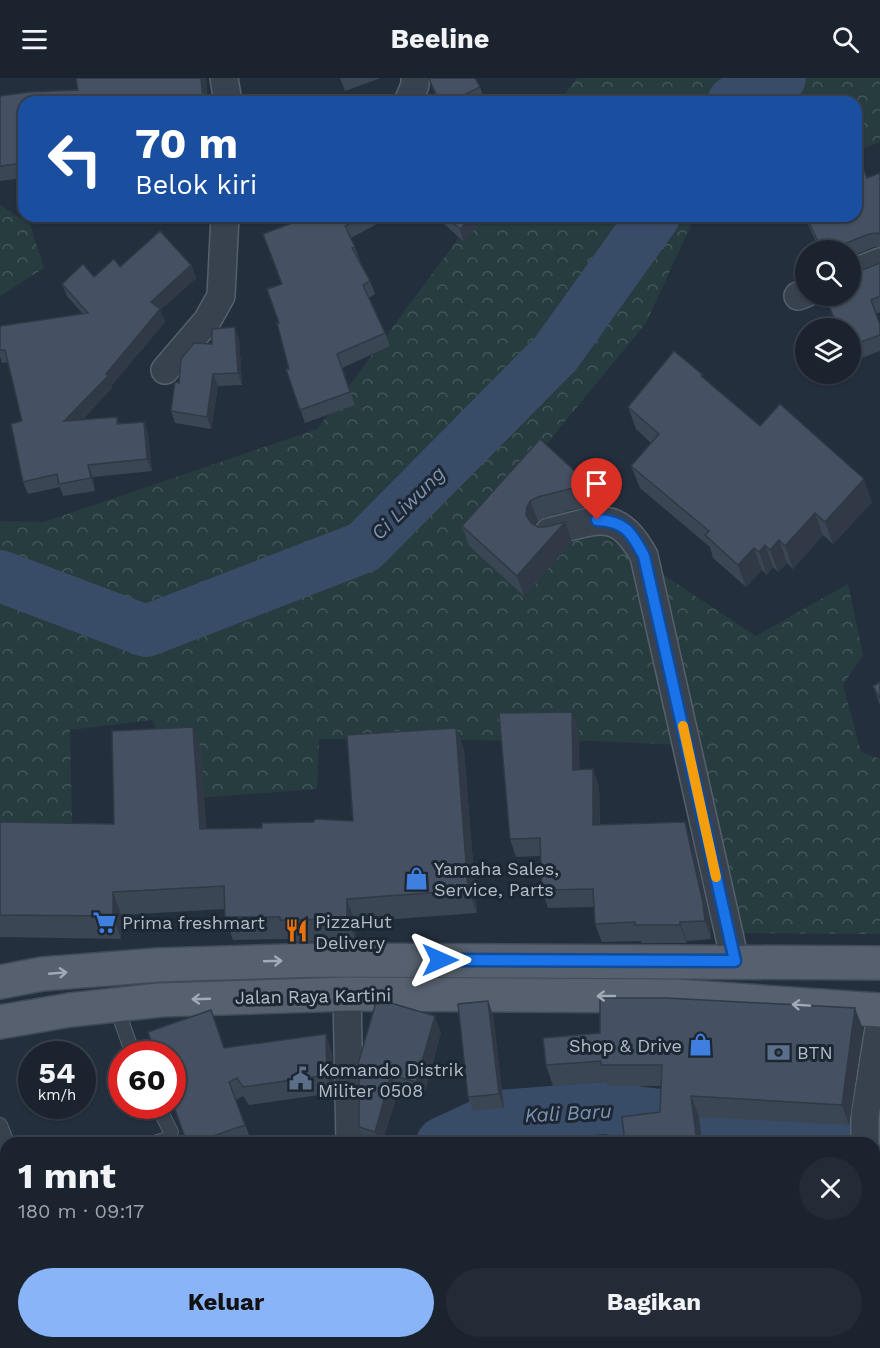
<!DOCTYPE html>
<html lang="id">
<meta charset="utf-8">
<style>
body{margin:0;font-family:"Work Sans",sans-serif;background:#242b36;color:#f1f3f6;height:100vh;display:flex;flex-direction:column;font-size:22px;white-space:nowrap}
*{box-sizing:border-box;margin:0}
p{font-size:20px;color:#a0a4aa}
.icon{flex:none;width:33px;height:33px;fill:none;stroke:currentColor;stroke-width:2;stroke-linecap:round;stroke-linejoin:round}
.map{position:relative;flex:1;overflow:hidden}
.panel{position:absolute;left:0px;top:1059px;width:880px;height:212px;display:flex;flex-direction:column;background:#1b232e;border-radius:18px 18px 0 0;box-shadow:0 2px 4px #0004,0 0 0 2px #39404a}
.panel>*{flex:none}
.banner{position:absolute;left:18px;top:18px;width:844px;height:126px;border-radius:18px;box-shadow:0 2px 4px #0004,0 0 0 2px #39404a;background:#1a4fa0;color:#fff;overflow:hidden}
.fabs{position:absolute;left:795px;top:162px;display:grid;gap:12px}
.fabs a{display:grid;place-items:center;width:66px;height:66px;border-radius:50%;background:#1b232e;box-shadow:0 2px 4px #0004,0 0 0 2px #39404a;font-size:30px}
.speed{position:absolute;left:18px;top:963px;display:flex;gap:12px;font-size:30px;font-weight:700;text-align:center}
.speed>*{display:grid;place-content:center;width:78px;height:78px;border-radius:50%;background:#1b232e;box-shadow:0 2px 4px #0004,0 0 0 2px #39404a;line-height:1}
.speed small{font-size:15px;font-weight:400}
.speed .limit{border:9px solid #d22;background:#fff;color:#111}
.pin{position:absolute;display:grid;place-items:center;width:51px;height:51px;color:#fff;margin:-62px -26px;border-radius:50% 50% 50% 0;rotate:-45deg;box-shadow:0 0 6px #0007}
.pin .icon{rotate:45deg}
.me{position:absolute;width:66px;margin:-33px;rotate:90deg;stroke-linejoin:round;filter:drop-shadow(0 0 4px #0008)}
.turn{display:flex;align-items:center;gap:21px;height:126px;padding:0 18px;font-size:27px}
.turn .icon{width:78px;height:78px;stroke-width:2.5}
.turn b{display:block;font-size:42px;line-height:51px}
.round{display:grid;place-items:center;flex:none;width:63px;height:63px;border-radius:32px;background:#242b36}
.headline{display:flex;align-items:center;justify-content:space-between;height:102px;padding:0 18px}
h1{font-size:36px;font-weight:700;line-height:45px}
.button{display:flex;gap:12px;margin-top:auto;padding:12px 18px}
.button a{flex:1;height:69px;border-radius:36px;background:#8ab4f8;color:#111;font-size:24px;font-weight:700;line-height:69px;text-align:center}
.button a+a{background:#242b36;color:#f1f3f6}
header{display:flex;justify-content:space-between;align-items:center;height:78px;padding:0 18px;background:#1b232e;font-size:27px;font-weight:700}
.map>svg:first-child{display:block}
.forest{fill:url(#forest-crowns)}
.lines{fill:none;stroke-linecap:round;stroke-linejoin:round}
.river{stroke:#394c67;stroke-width:52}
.service-casing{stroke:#565f6c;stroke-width:16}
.minor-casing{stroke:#565f6c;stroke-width:30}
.primary-casing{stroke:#414a57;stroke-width:36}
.service{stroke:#38414e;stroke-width:14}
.minor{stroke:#38414e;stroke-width:27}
.primary{stroke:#56606e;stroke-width:33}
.wall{fill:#3b4654}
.shaded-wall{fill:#303945}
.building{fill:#455162;stroke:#303945;stroke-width:1.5}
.oneway{stroke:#a1aab7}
.route-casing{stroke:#114b97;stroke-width:15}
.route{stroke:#1a73e8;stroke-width:10}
.slow{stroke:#f59e0b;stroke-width:10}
.labels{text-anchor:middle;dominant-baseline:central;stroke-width:6;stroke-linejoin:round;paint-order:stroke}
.poi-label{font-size:18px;fill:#b4bcc9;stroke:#1d2633;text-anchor:start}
.street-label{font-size:18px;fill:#b4bcc9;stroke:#1d2633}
.water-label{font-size:20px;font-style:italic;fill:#7c92b1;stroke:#1d2633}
</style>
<header><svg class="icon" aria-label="menu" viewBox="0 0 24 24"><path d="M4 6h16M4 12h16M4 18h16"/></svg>Beeline<svg class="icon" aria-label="search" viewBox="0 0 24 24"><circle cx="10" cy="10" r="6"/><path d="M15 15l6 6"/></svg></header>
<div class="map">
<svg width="880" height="1270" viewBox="0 0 880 1270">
<defs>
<pattern id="forest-crowns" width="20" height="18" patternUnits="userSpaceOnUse" patternTransform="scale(1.5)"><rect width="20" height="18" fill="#263c3f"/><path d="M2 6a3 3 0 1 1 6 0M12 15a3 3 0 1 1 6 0" fill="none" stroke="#435659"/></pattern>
</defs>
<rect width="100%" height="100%" fill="#242f3e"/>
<g class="forest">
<path d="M577 0H880V64L857 73 856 24H559Z"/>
<path d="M0 127 30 146 44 190 0 218Z"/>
<path d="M475 138H695L646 245 518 401 756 558 848 506 863 577 843 607 861 674 880 681V856L730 855 681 667 591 663 319 661 317 711 185 721 152 642 70 652 72 745 0 752V443L44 444 317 351Z"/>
</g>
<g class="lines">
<g class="river">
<path d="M733 24 747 14 780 0"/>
<path d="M0 498 146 553 364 469 556 275 654 138"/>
<path d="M442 1065 500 1038 604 1030 708 1043 864 1048 880 1052"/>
<path d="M300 1264V1270"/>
</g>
<defs>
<g id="service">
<path d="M116 928 133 976"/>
<path d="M0 1047 7 1065"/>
<path d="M155 1065 168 1061 171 1054 158 1028"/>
</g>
<g id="minor">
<path d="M224 0 228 24"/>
<path d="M408 24 415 7V0"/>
<path d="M850 196 880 184"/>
<path d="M798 218 806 215"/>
<path d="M165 292 207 243 221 218 225 138"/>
<path d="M549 454C596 443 617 428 644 478L735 883"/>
<path d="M347 916 350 1065"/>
<path d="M865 1065V1038L880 944"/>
<path d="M874 1153 880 1192"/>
<path d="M381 1264 383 1270"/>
<path d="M808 1264 810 1270"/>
</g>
<g id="primary">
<path d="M0 904 42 896 158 887 322 882 880 885"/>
<path d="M0 944 70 932 160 922 347 916 675 918 880 932"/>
</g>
</defs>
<use href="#service" class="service-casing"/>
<use href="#minor" class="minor-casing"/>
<use href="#primary" class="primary-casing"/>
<use href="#service" class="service"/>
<use href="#minor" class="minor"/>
<use href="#primary" class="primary"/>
</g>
<g class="wall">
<path d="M206 0 207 24H24V100L0 103V18Z"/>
<path d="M340 0H381L345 13Z"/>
<path d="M429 1 480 9 485 23 483 24H438Z"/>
<path d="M880 95V169H874L850 179V172H820L804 138H856L867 100Z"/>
<path d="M296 138H387L388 140 351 160 360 182 359 183 370 203 375 216 369 220 385 255 390 268 342 290 355 327 305 345 286 291H289L282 206 299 143Z"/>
<path d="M441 138H487L464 164 443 145Z"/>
<path d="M880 185V234L876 236 880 247V273L850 284V250Z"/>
<path d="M191 187 196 200 160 232 165 244 111 308 112 310 82 342 117 339 119 346 144 344 148 356 152 393 93 399 95 413 63 418 60 409 28 416 23 404 22 343 8 284 2 285 0 278V248L83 236 67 218 62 206 94 199 120 189Z"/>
<path d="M239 261 242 307 218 308 211 351 175 345 171 333 179 305 212 266Z"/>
<path d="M704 301 760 348 872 424 833 466 823 457 793 491 787 485 778 494 773 489 767 497 762 492 746 509 713 480 710 469 640 410 631 388 651 365 636 351 628 329Z"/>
<path d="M540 361 591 408 598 428 576 431 545 439 538 443 535 448 538 449H545L565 444 572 464 524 518 469 468 462 448Z"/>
<path d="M880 604V627L873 608Z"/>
<path d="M193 649 201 671 206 751 262 750 314 744 353 743 456 650 464 672 477 835 355 844 356 863 289 864 288 861 233 862 225 839V831L121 837V861L0 859V744L114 746Z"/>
<path d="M579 652V692L593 691 599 709 600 747 692 763 710 843 711 861 687 863V865H641V863L602 864 595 846 594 829 548 830 542 812 540 778 516 779 510 761Z"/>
<path d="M488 923 493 937 504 1030 473 1033 468 1019Z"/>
<path d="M863 951 849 1047 699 1039 702 1065H625L660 1034 661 1008H608L607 1004 553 1008 546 987Z"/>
<path d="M441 954 423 1021 398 1014 382 1065H365L359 1049 360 998 359 994Z"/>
<path d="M225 970 332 974 333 1015 249 1027 243 1018 236 1022 252 1065H187Z"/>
<path d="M6 1192V1264H20L0 1270V1194Z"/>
<path d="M53 1264H292L294 1270H55Z"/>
<path d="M749 1264H793L794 1270H751Z"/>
</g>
<g class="shaded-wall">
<path d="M201 0H206L207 24H203Z"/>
<path d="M472 138H487L464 164 460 151Z"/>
<path d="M839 168 841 172H833Z"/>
<path d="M191 187 196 200 160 232 165 244 111 308 112 310 68 356 64 343 151 224Z"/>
<path d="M235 249 239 261 242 307 238 295Z"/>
<path d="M213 296 218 308 211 351 207 339Z"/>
<path d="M144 344 148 356 152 393 147 381Z"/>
<path d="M88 387 93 399 95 413 91 400Z"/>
<path d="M864 401 872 424 833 466 825 444Z"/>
<path d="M530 423 538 443 534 449V457L526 437 527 429Z"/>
<path d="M815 435 823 457 793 491 785 468Z"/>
<path d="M565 444 572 464 524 518 517 498Z"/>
<path d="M779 462 787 485 778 494 770 472Z"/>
<path d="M765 467 773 489 767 497 759 474Z"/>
<path d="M754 470 762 492 746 509 738 487Z"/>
<path d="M572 634 579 652 580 710 573 692Z"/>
<path d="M193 649 201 671 208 774 200 751Z"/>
<path d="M456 650 464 672 477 835 468 812Z"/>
<path d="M593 691 599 709 600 765 593 747Z"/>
<path d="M685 744 692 763 710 843 711 861 705 843Z"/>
<path d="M113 814 121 837V861L113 838Z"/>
<path d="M347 821 355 844 356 863 347 841Z"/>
<path d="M680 844 687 863V865L680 847Z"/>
<path d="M488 923 493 937 504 1030 499 1016Z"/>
<path d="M855 930 863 951 849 1047 842 1027Z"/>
<path d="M435 938 441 954 423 1021 416 1004Z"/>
<path d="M326 956 332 974 333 1015 327 997Z"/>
<path d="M391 997 398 1014 382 1065H379L375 1054Z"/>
<path d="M691 1018 699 1039 702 1065H697Z"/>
<path d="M276 1264H279L281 1270H275Z"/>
<path d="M683 1264H687V1270H684Z"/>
</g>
<g class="building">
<path d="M76 0H201L203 24H149V18L123 24H24V85L0 88V18L29 14 78 12Z"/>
<path d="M430 0H475L480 9 450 24H440L429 1Z"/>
<path d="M864 92 867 100 880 95V156L877 155 869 156 839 168 833 172H822L806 138H856V96Z"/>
<path d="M298 138H362L345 148 355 169 352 170 370 203 363 207 385 255 337 276 350 314 300 332 286 291H289L277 245H279L267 211 282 206 263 156 300 142Z"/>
<path d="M445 138H472L460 151Z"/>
<path d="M160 153 191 187 151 224 160 231 106 296 108 298 64 343 117 339V346L144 344 147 381 88 387 91 400 59 406 57 396 23 404 11 346 22 343 5 272H0V248L88 235 62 206 83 186 94 199 114 181 120 189Z"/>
<path d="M880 185V218L871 222 880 247V257L850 268V250H838L825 218H850V197Z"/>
<path d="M235 249 238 295 213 296 207 339 171 333 175 304 179 305 181 281 194 265 212 266V251Z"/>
<path d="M674 273 703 297 701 298 760 348 780 326 864 401 825 444 815 435 785 468 779 462 770 472 765 467 759 474 754 470 738 487 705 457 709 453 631 388 659 356 628 329Z"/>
<path d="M540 361 591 408 569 411 538 419 530 423 527 429 526 437 531 445 538 449H545L565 444 517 498 462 448Z"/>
<path d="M880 604V621L873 608Z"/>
<path d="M572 634 573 692 593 691V747L685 744 703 825 705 843 680 844V847H635V844L595 846 593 811 542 812 540 760 510 761 499 635Z"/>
<path d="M193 649 200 751 262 750V745L314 744 315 741 353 743 347 657 456 650 468 812 347 821V841L280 842V839H225L224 808 113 814V838L0 837V744L114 746 112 653Z"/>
<path d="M600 920H666L855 930 842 1027 691 1018 697 1065H625L622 1039 660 1034 662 987H601V983L546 987 543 960 600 955Z"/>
<path d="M377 921 435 938 416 1004 391 997 375 1054 359 1049V1003L361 993 359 994 358 986Z"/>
<path d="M488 923 499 1016 468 1019 458 926Z"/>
<path d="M211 932 224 970 326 956 327 997 243 1009 237 1000 229 1004 245 1047 193 1065H187L172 1023V976H156L148 954Z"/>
<path d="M6 1125V1136L3 1126Z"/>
<path d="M6 1192V1250L1 1252 7 1270H0V1194Z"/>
<path d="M53 1264H276L275 1270H55Z"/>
<path d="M322 1264H351L353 1270H323Z"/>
<path d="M433 1264H589L590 1270H434Z"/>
<path d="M652 1264H683L684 1270H653Z"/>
</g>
<defs><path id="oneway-shaft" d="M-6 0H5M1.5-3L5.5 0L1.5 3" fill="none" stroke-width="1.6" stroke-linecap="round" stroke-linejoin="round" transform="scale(1.5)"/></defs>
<g class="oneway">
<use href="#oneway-shaft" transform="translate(273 883) rotate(-2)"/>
<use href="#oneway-shaft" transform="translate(58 895) rotate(-5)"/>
<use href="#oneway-shaft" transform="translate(606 918) rotate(-180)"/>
<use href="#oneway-shaft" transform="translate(201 921) rotate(178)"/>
<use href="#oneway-shaft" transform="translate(801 927) rotate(-176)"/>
</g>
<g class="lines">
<defs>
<path id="route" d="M440 882 735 883 644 478C632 455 625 443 597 442"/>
</defs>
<use href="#route" class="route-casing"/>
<use href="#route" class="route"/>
<path class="slow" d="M683 648 716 799"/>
</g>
<defs>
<symbol id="shop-bare" viewBox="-9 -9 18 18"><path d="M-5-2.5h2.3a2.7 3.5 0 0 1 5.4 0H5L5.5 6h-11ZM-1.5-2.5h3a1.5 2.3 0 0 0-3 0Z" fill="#3f7fe0" stroke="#1d2633" stroke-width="2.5" paint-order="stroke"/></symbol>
<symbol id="supermarket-bare" viewBox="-9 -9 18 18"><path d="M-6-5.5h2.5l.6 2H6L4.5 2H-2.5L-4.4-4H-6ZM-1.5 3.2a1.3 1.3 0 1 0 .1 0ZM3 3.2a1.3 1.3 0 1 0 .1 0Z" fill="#3f7fe0" stroke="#1d2633" stroke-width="2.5" paint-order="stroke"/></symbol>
<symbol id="restaurant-bare" viewBox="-9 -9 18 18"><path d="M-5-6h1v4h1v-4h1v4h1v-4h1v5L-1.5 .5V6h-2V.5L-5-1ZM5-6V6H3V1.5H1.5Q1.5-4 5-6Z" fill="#e8710a" stroke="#1d2633" stroke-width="2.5" paint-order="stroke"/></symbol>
<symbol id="bank-bare" viewBox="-9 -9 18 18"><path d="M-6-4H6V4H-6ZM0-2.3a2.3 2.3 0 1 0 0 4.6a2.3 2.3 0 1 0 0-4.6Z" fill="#5c6f8a" stroke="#1d2633" stroke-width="2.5" paint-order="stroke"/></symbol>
<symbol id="civic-bare" viewBox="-9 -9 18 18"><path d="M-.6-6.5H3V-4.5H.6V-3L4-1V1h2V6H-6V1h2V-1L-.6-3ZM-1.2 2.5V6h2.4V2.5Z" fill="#5c6f8a" stroke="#1d2633" stroke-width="2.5" paint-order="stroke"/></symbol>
</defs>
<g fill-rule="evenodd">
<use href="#shop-bare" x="400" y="784" width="33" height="33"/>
<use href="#supermarket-bare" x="88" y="828" width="33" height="33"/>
<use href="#restaurant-bare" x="280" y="836" width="33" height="33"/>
<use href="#shop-bare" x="684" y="950" width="33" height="33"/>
<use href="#bank-bare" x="762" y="958" width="33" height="33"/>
<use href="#civic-bare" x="284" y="984" width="33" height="33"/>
</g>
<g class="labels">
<g class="poi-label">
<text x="434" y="790">Yamaha Sales,<tspan x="434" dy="21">Service, Parts</tspan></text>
<text x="315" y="843">PizzaHut<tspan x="315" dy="21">Delivery</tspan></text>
<text x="122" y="844">Prima freshmart</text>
<text x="682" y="967" text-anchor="end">Shop &amp; Drive</text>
<text x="797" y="974">BTN</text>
<text x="318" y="991">Komando Distrik<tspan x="318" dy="21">Militer 0508</tspan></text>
</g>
<g class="street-label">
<text transform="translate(313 918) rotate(-1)">Jalan Raya Kartini</text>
</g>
<g class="water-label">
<text transform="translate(408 425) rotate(-45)">Ci Liwung</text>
<text transform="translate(568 1035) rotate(-3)">Kali Baru</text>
</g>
</g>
</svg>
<div class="fabs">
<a><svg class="icon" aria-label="search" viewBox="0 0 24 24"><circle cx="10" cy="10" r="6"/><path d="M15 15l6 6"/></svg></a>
<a><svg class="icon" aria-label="layers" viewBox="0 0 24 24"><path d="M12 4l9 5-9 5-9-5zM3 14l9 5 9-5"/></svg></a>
</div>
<div class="speed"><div>54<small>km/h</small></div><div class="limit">60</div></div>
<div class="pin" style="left:597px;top:442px;background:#d93025"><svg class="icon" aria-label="arrive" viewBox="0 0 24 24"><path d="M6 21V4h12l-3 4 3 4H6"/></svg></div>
<svg class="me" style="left:440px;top:882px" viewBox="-20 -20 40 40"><path d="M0-17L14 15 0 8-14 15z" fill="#1a73e8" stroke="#fff" stroke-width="4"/></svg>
<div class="banner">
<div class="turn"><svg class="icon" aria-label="left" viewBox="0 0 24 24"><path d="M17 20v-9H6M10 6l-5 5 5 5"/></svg><div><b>70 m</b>Belok kiri</div></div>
</div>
<section class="panel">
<div class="headline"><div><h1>1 mnt</h1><p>180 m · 09:17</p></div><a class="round"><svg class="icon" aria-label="close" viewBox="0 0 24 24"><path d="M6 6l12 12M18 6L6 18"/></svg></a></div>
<div class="button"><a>Keluar</a><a>Bagikan</a></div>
</section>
</div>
